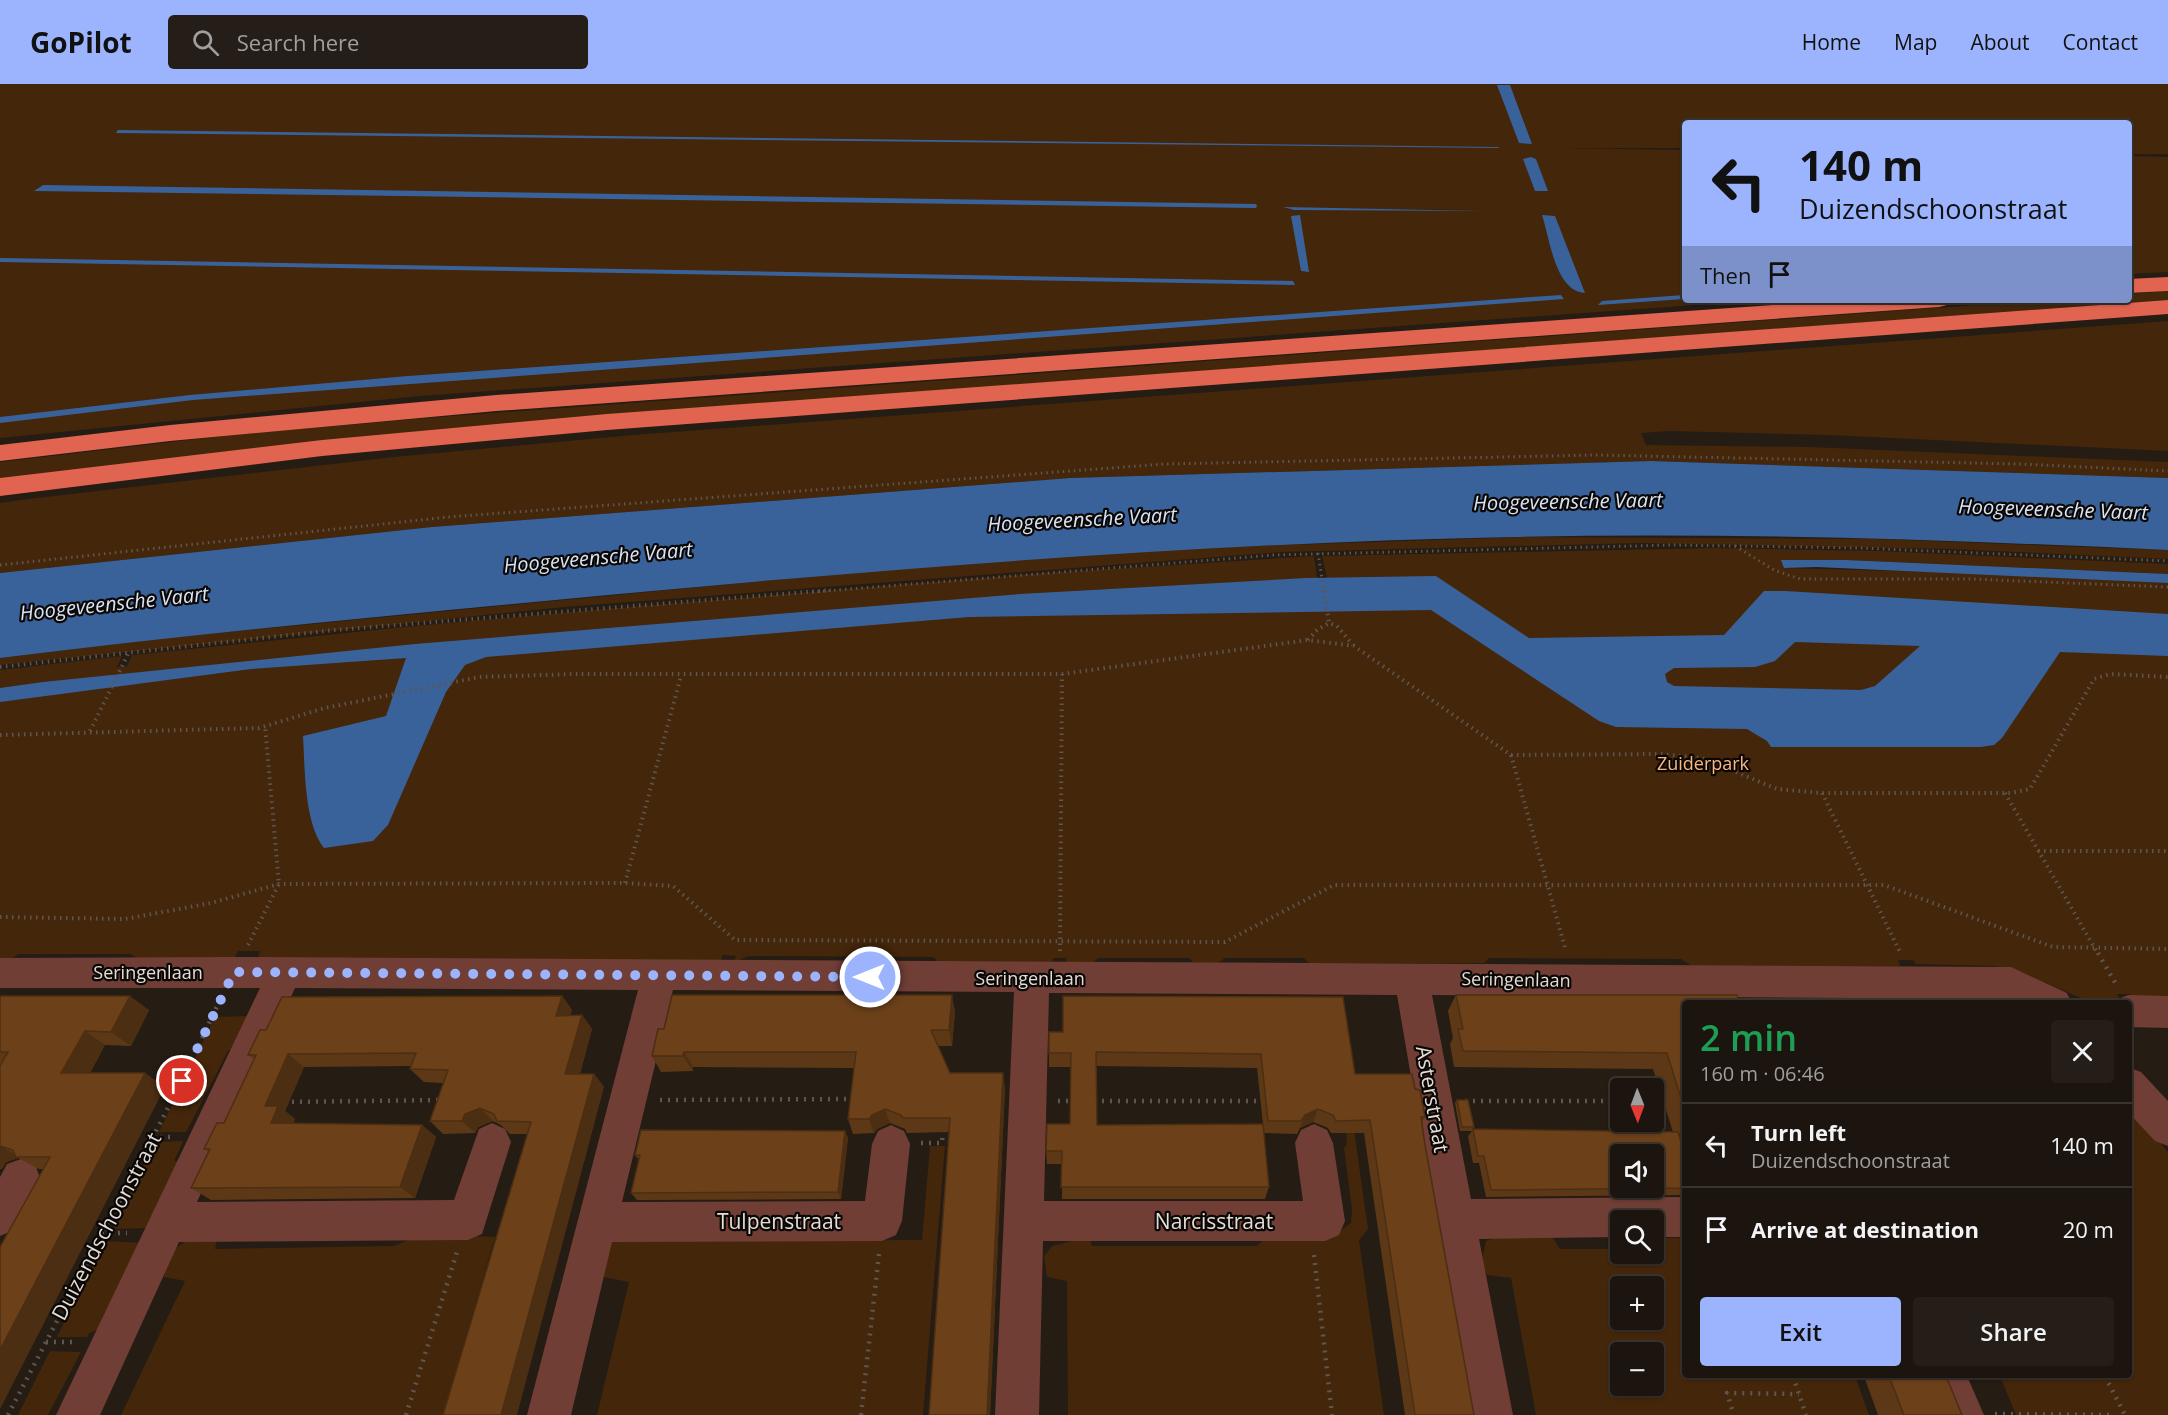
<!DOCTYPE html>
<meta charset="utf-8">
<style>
body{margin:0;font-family:"Open Sans",sans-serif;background:#251e18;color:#f1f3f6;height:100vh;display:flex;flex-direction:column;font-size:22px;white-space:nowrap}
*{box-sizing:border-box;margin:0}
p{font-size:20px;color:#a09f9e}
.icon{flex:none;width:33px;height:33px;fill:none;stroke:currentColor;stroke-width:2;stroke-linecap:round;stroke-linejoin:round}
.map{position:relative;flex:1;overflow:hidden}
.details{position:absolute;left:1682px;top:916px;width:450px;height:378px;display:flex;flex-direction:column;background:#1c150f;border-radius:6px;box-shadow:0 2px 4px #0004,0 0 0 2px #3a342f}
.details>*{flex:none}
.guide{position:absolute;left:1682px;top:36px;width:450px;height:183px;border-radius:6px;box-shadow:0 2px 4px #0004,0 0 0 2px #3a342f;background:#9cb4fd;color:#111;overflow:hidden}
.needle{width:39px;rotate:179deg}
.controls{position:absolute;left:1610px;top:994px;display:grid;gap:12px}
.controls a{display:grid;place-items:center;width:54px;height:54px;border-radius:6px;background:#1c150f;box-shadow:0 2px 4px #0004,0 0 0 2px #3a342f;font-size:30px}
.pin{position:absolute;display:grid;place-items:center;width:51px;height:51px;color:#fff;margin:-26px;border:3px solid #fff;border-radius:50%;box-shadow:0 2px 6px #0007}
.me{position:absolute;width:66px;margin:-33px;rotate:270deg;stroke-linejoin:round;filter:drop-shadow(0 0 4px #0008)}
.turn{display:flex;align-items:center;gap:21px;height:126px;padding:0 18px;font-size:27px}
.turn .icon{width:78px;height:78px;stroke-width:2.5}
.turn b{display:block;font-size:42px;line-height:51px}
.then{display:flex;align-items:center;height:57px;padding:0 18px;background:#0003;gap:12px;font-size:22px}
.round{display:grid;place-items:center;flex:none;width:63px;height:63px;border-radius:6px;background:#251e18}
.overview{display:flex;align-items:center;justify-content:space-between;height:102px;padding:0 18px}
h1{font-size:36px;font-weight:600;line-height:45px;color:#1e9e55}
.cta{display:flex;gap:12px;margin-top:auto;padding:12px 18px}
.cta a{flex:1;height:69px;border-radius:6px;background:#9cb4fd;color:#111;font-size:24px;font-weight:600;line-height:69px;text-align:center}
.cta a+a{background:#251e18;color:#f1f3f6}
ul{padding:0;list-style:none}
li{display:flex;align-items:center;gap:18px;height:84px;padding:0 18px;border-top:2px solid #3a342f}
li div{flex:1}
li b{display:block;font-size:22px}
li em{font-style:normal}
header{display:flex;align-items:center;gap:36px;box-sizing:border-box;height:84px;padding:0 30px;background:#9cb4fd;color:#111}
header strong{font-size:28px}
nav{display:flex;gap:33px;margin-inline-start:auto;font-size:21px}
.search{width:420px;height:54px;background:#251e18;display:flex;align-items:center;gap:15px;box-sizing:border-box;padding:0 21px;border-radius:6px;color:#a09f9e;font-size:22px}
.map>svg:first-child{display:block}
.green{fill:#44260a;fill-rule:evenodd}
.water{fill:#3a629a;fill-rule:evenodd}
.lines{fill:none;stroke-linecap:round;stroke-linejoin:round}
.path-far2{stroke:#5e564f;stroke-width:3;stroke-dasharray:1.5 4;stroke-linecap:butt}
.path-far1{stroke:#5e564f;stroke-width:4;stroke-dasharray:1.5 4.5;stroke-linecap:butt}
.path{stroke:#5e564f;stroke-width:4.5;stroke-dasharray:2 6;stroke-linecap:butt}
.minor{fill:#703e35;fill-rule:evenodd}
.motorway{fill:#e16450;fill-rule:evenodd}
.wall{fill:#5d3816;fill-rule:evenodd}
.shaded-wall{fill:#4c2e12}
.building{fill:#6c4119;stroke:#4c2e12;stroke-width:1.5;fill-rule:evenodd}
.route{stroke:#9cb4fd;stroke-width:10;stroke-dasharray:0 18}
.labels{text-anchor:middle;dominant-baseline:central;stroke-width:4.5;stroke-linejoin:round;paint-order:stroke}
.park-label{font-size:18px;fill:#fab781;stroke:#0b0705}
.street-label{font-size:18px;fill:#e3dcd7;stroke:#0b0705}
.water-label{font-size:20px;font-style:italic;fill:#d8e4f5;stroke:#0b0705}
.near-street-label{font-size:21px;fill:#e3dcd7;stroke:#0b0705}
</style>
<header>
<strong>GoPilot</strong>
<div class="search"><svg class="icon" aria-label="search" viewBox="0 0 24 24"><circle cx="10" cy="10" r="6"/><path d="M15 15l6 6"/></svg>Search here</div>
<nav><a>Home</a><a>Map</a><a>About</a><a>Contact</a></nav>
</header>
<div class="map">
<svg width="2168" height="1331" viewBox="0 0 2168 1331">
<rect width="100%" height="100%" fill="#251c14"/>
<g class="green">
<path d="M0 0H2168V70H2129L2128 39H1684V64H1561L1684 66V216H1765L420 312 0 354ZM1284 124 1485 126H1294Z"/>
<path d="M2129 72 2168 73V188L2129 190Z"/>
<path d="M2168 207V216L647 328 0 396V378L240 350 452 332 2046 216H2128L2129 210Z"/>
<path d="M2168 237V367L1829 351 1670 347 1641 349 1646 361 1810 363 2168 378V394L1651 377 1070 394 432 443 0 489V419L28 415 394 373 633 351Z"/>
<path d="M1521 453 1875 455 2168 466V475L1951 465 1638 459 1282 468 564 523 0 581V574L154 555 847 489 1166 465Z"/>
<path d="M1717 464 1879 467 2168 480V490L1846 476H1782L1784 484 2007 490 2168 499V918H2136L2130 910H2117L2121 917 2083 915 2030 892 1996 882 1916 880 1913 876H1898L1900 882H1692L1681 875 1489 874 1484 879H1309L1304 874H1225L1218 879 1195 880 1189 874H1098L1093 879H1066V874H1053L1052 879H940L933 873 749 872 734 878 736 872 723 871 720 878 257 877 260 867H238L233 877 144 878 130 870H18L9 878H0V586L122 572 117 583 127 582 132 571 404 543 641 522 1033 490 1314 472 1317 494 1020 510 1341 493 1327 494 1322 472Z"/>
<path d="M1840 907 2013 911 2030 920H1817Z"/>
<path d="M250 932 237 961 228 967 186 1048H159L215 933Z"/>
<path d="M1349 1010 1368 1145 1359 1156 1384 1331H1068L1067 1197 1047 1193 1044 1172 1052 1162 1089 1153 1092 1162H1257L1263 1156 1332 1153 1351 1139 1352 1126 1344 1063 1347 1061 1343 1013Z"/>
<path d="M2129 1023 2168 1068V1331H2016L2000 1292H2128Z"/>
<path d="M183 1057 174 1077H183L150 1144 113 1145 155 1058Z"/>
<path d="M930 1062H945L923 1331H597L629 1198 604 1193 601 1182 606 1157 922 1156Z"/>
<path d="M423 1150 495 1153 443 1331H121L185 1197 164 1193C171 1158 185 1154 218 1151L215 1165 394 1162Z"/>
<path d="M1496 1153 1553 1154 1560 1165H1620V1170H1653V1165H1667L1663 1154H1684V1292H1855L1869 1331H1536L1511 1194 1487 1191 1481 1179 1486 1157ZM1620 1203H1653V1236H1620ZM1620 1269H1653V1302H1620Z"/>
<path d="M105 1157 145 1159 103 1244 89 1249 87 1253H57Z"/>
<path d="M50 1267 81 1268 48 1331H18Z"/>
</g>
<g class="water">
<path d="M1497 1H1510L1532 60 1519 59Z"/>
<path d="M118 46 1498 63 1499 64 116 49Z"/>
<path d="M1531 73 1536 75 1548 107H1535L1523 75Z"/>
<path d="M43 101 1256 120 1257 122 1256 124 34 107Z"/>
<path d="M1283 123 1486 127 1294 126Z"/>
<path d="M1300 131 1309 188 1301 187 1291 132Z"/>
<path d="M1542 131 1555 132 1585 209C1555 207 1550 155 1542 131Z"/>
<path d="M0 174 1293 197 1295 201 0 178Z"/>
<path d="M1561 211 1564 215 193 316 0 339V333L190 311 408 292Z"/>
<path d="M1684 211V215L1598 221 1602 217Z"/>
<path d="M1651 377 2168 394V466C1950 456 1731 448 1513 453 1210 459 910 483 608 511 405 530 202 549 0 574V489L432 443 1070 394Z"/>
<path d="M1781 476H1846L2168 490V499L1817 483 1784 484Z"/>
<path d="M1436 492 1529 554 1724 551 1764 507H1785L2168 530V572L2060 568 2002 654 1994 661 1981 663H1771L1767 657 1747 645 1616 643 1599 637 1431 526 969 533 486 573 465 581 446 608 388 741 373 757 324 764C304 739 305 684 303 652L386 632 406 574 251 585 0 618V604L43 598 415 560 1020 510 1306 494ZM1795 558 1920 562 1875 602 1861 606 1674 602 1667 598 1665 590 1674 584 1755 583 1775 577Z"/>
</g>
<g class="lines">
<g class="path-far2">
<path d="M1735 462 1774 486 1800 495H1972L2168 503"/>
<path d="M1318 469 1324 508"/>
<path d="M0 481 448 433 1165 380 1596 371 2020 380 2168 387"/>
<path d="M812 508 1274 471 1672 461 1859 464 2168 477"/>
</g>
<g class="path-far1">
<path d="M1324 506 1329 539 1337 542 1353 561"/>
<path d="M1308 556 1317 546 1329 539"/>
<path d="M0 583 335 546 831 506"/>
<path d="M90 647 129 568"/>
<path d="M0 651 259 644 325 624 479 593 574 590H1062L1308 556 1354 562 1511 671 1659 670 1702 674 1777 705 1822 709H2011L2030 705 2094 595 2110 590 2168 593"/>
<path d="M1511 671 1566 867"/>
<path d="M1822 709 1901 870"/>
<path d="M2005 709 2098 870"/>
<path d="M2038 767H2168"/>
<path d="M625 799 681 592"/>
<path d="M0 833 125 835 211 819 279 800 625 799 673 802 735 856 1225 858 1334 801H1884L2053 863 2168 865"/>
<path d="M248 861 279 800 265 642"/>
<path d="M1060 867 1062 590"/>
</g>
<g class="path">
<path d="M2098 869 2117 902"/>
<path d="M156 998 181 997"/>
<path d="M660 1016 854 1015"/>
<path d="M1653 1016H1666"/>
<path d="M1058 1017H1075"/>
<path d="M1094 1017H1264"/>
<path d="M1465 1017H1620"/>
<path d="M284 1018 442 1016"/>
<path d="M152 1053H175"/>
<path d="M921 1059H942L943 1046"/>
<path d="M102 1149H127"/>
<path d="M1314 1171 1332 1331"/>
<path d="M46 1258H76"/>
<path d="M1793 1292 1806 1331"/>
<path d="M2105 1292 2125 1331"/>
<path d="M1732 1325 1727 1309 1799 1310"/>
<path d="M1995 1330 2111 1331"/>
<path d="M8 1331 182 997 220 916"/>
<path d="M406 1331 457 1168"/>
<path d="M861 1331 879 1170"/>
</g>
<g class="minor">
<path d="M234 873 2011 883 2067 909 2072 920H2018L2008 915 1432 911 1471 1115 1684 1113V1153H1653V1137H1620V1153L1479 1155 1513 1331H1469L1397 911 1049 909 1044 1117H1303L1295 1059 1301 1046 1314 1040 1327 1046 1333 1059 1345 1137 1339 1151 1325 1157H1043L1039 1331H995L1014 908 673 906 622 1118 865 1117 872 1060 878 1047 891 1041 904 1047 910 1060 902 1137 896 1151 882 1157 612 1158 571 1331H527L638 906 295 904 197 1118 454 1116 479 1045 492 1039 505 1045 511 1058 482 1150 468 1156 179 1158 100 1331H56L260 904H0V874Z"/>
<path d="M2128 911 2168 912V944L2128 943V920H2114L2116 916Z"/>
<path d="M2128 983 2141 988 2168 1017V1062L2155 1057 2128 1028Z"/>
<path d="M21 1075 35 1080 40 1094 14 1146 0 1152V1093L7 1080Z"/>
<path d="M1925 1292H1967L1984 1331H1940Z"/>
</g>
<g class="motorway">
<path d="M2168 193V207L2128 209V195Z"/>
<path d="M1842 216H1950L1947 221 1939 223 496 327 170 357 0 377V361L170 341 496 311Z"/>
<path d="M2168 216V230L607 346 322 372 0 412V394L322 356 607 330Z"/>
</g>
</g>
<g class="wall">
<path d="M1456 911 1684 920V1050H1679L1684 1068V1112V1111L1486 1113 1479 1079H1473L1468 1052 1472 1047H1460L1455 1019 1457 1016 1474 1043 1473 1045 1673 1048 1653 985 1454 983 1450 960 1453 954 1448 927Z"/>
<path d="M0 912 149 926 131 962 105 961 90 989 165 1003 43 1085H39L18 1074 6 1078 2 1085H0Z"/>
<path d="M562 912 572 926 570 931H582L592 945 580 990H594L604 1003 528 1050H510L501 1041 493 1037 478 1043 475 1049 443 1050 430 1037 443 999 424 998 410 985 411 982 304 983 285 1027 295 1035 293 1039 422 1041 436 1053 415 1114 211 1116 191 1104 209 1068 204 1065 224 1039 254 975 248 971 266 946Z"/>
<path d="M1063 912 1415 1005 1425 1033 1422 1039 1425 1061 1474 1331H1405L1364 1049H1331L1328 1044 1313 1038 1300 1044 1297 1050 1264 1049 1269 1103 1265 1115H1062V1080H1047L1046 1067 1070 1040 1071 983H1049V969L1063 948ZM1096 982 1257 984 1263 1040 1097 1041Z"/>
<path d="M955 927 952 962H938L950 989 1005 1004 990 1331H929L949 1048 907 1049 905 1045 890 1039 877 1045 874 1049 853 1050 848 1035 854 984 693 983V987L661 988 652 972Z"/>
<path d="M845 1047 848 1054 841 1115 637 1116 631 1109 639 1076 635 1071Z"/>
<path d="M1864 1292H1946L1962 1331H1878Z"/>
</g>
<g class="shaded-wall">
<path d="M952 911 955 927 952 962 949 946Z"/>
<path d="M130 912 149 926 131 962 111 948Z"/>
<path d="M562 912 572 926 566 946 556 932Z"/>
<path d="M582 931 592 945 576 1003 565 990Z"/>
<path d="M85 947 105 961 83 1002 61 989Z"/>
<path d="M684 968 693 983V987L683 972Z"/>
<path d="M288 970 304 983 285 1027 295 1035 288 1051 271 1039 265 1022Z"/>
<path d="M145 989 165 1003 0 1325V1266Z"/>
<path d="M1003 989 1005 1004 990 1331H987Z"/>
<path d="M594 990 604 1003 517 1331H501Z"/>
<path d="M480 1024 493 1037 478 1043 475 1049 462 1037 465 1030Z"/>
<path d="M885 1025 890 1039 877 1045 874 1049 869 1035 872 1031Z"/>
<path d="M1318 1025 1313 1038 1300 1044 1297 1050 1305 1031Z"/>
<path d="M422 1041 436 1053 415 1114 400 1103Z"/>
<path d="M845 1047 848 1054 841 1115 838 1108Z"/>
<path d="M0 1062 20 1073H16L18 1074 6 1078 2 1085 0 1084Z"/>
</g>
<g class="building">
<path d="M672 911H952L949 946H931L950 989H1003L987 1331H929L950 1034H903L901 1031 885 1025 872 1031 869 1035H848L856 968H684L683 972H652L658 945H664Z"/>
<path d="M1456 911H1737L1740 920H1684V1024L1667 969 1463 967 1458 945H1463Z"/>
<path d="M0 912H130L111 948 85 947 61 989H145L0 1266V1163L50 1073H16L13 1066 0 1062V982L8 968H0Z"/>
<path d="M562 912 556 932 582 931 565 990H594L501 1331H443L531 1038 497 1037 494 1030 480 1024 465 1030 462 1037H430L448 986 410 985 416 969 288 970 265 1022H278L271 1039 422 1041 400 1103 191 1104 210 1065H204L217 1039H224L256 971H248L260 946H266L282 913Z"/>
<path d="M1063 912 1343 913 1355 990H1412L1415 1005 1420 1006 1425 1033H1421L1425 1061 1474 1331H1415L1370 1036 1336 1037 1333 1031 1318 1025 1305 1031 1301 1037H1268L1261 970 1096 968 1097 1041 1263 1040 1269 1103H1061L1062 1067H1046L1047 1040H1070L1071 969H1049V948H1063Z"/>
<path d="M1457 1016H1468L1474 1043H1462Z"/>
<path d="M1473 1045 1678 1048 1684 1068V1104L1491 1106 1484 1072H1478ZM1620 1071H1653V1104H1620Z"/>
<path d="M641 1046 845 1047 838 1108 631 1109 640 1071H635Z"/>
<path d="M1889 1292H1946L1962 1331H1904Z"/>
</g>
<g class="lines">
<path class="route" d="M182 997 234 888 870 893"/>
</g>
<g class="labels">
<g class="park-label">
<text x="1703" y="679">Zuiderpark</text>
</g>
<g class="street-label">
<text x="148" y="888">Seringenlaan</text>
<text x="1030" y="894">Seringenlaan</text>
<text transform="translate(1516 895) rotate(1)">Seringenlaan</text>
</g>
<g class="water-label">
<text transform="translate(1568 417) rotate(-1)">Hoogeveensche Vaart</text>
<text transform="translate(2053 425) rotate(2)">Hoogeveensche Vaart</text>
<text transform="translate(1082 435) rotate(-3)">Hoogeveensche Vaart</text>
<text transform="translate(598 473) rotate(-5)">Hoogeveensche Vaart</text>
<text transform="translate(114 519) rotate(-6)">Hoogeveensche Vaart</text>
</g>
<g class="near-street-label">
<text transform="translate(1433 1015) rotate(80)">Asterstraat</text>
<text x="779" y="1137">Tulpenstraat</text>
<text x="1214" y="1137">Narcisstraat</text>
<text transform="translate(106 1142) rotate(-62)">Duizendschoonstraat</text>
</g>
</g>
</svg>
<div class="controls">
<a><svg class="needle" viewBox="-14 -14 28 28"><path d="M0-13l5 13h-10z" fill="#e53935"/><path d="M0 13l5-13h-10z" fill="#a09f9e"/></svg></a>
<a><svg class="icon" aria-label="sound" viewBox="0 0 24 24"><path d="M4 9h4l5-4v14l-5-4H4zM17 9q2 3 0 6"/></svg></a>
<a><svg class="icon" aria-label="search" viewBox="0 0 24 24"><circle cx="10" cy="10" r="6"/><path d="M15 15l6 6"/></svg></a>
<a>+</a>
<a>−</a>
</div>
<div class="pin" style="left:182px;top:997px;background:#d93025"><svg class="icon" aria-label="arrive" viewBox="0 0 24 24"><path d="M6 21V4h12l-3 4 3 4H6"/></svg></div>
<svg class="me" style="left:870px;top:893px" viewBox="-20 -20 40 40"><circle r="17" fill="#9cb4fd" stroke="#fff" stroke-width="3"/><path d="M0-11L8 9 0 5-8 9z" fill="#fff"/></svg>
<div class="guide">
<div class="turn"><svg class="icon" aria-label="left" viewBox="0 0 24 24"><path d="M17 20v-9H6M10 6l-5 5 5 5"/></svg><div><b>140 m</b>Duizendschoonstraat</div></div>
<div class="then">Then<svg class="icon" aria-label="arrive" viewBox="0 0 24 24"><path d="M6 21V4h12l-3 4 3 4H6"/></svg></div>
</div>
<section class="details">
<div class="overview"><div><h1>2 min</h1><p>160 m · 06:46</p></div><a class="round"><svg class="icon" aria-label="close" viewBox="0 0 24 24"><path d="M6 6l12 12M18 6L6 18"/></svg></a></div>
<ul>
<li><svg class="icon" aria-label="left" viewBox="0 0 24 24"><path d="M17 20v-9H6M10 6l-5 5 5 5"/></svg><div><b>Turn left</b><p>Duizendschoonstraat</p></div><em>140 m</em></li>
<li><svg class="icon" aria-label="arrive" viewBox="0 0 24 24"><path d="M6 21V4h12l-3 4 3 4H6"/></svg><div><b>Arrive at destination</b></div><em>20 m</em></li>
</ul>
<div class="cta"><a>Exit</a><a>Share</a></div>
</section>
</div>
